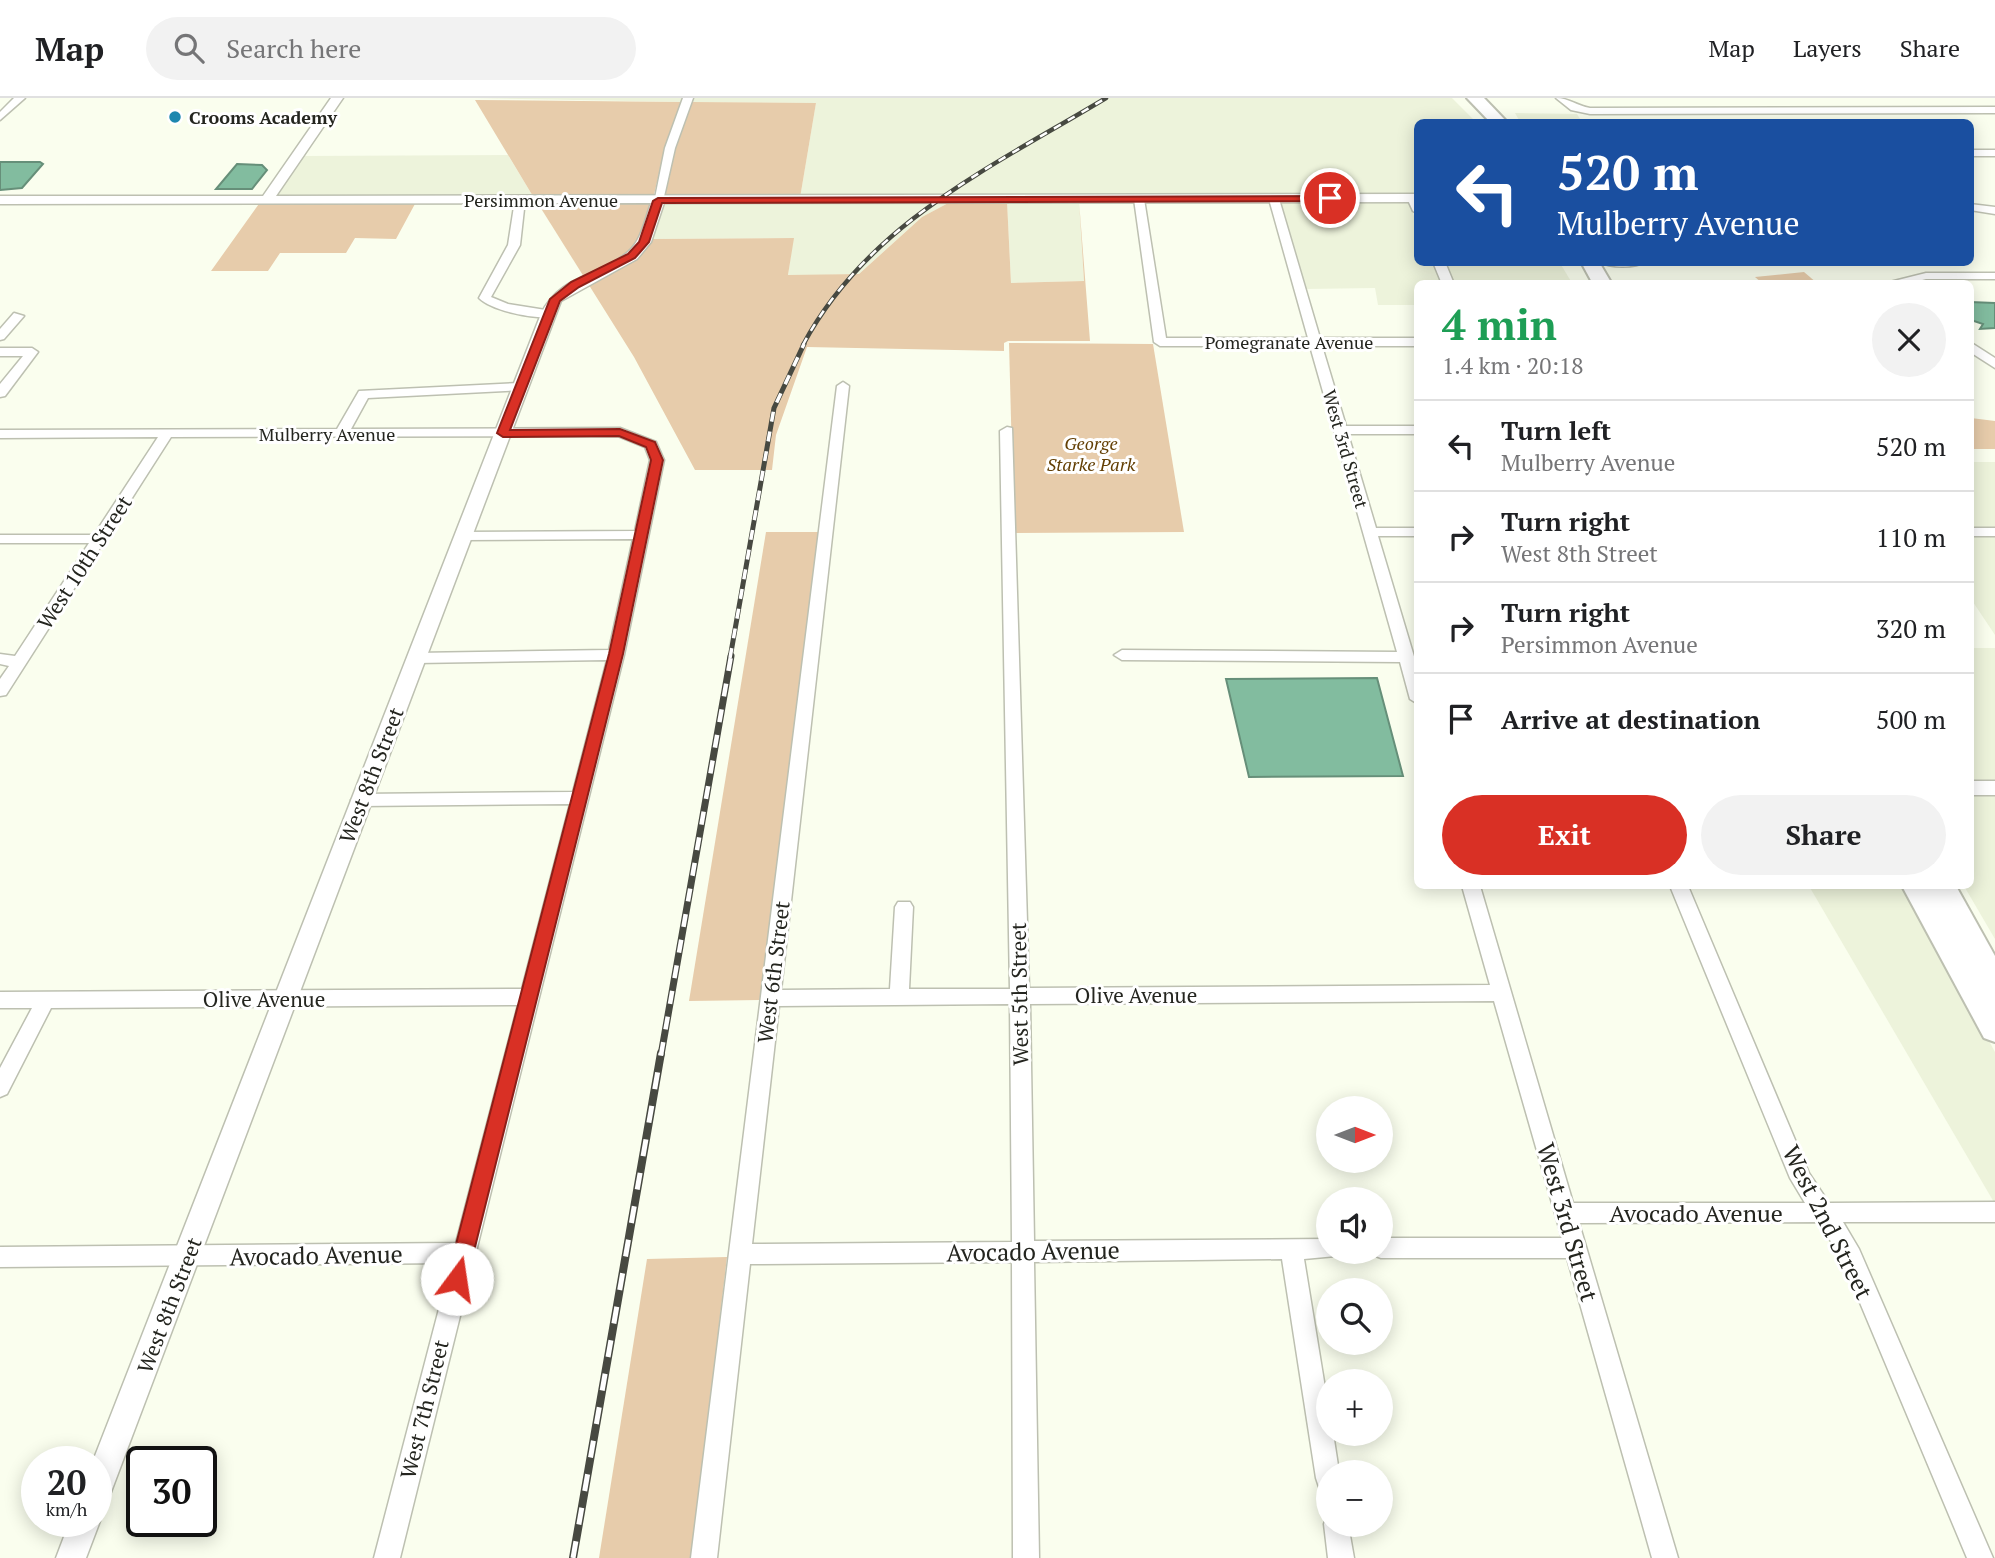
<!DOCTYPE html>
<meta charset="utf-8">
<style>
body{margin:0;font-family:"PT Serif",serif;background:#f2f2f2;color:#202124;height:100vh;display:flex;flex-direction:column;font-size:26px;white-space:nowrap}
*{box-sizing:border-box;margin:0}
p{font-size:23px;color:#757577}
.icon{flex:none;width:38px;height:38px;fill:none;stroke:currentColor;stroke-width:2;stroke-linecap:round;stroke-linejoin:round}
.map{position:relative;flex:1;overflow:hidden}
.sheet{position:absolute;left:1414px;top:182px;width:560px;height:609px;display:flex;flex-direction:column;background:#fff;border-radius:10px;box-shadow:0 4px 18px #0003}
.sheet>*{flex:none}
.top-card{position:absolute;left:1414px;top:21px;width:560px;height:147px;border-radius:10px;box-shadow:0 4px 18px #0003;background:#1a4fa0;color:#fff;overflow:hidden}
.needle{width:46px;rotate:90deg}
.fabs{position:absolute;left:1316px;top:998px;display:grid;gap:14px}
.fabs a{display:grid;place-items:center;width:77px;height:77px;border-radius:50%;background:#fff;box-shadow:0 4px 18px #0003;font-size:35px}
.speed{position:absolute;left:21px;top:1348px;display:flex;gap:14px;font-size:35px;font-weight:700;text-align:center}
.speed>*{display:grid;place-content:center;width:91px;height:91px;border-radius:50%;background:#fff;box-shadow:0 4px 18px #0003;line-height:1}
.speed small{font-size:18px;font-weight:400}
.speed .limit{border:4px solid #111;border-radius:10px;background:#fff;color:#111}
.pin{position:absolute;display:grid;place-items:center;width:60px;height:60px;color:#fff;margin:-30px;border:4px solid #fff;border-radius:50%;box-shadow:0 2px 7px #0007}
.me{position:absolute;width:77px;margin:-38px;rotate:14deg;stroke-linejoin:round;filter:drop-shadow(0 0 5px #0008)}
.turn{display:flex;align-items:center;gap:24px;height:147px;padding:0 28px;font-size:32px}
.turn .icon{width:91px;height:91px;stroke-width:2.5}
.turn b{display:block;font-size:49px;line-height:60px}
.round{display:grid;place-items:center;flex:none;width:74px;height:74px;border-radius:37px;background:#f2f2f2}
.head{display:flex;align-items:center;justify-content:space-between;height:119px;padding:0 28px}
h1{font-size:42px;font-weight:700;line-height:52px;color:#1e9e55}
.button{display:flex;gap:14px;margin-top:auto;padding:14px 28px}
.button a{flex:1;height:80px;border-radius:42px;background:#d93025;color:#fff;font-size:28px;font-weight:700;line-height:80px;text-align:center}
.button a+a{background:#f2f2f2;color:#202124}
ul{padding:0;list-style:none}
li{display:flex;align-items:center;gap:21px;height:91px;padding:0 28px;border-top:2px solid #e0e0e0}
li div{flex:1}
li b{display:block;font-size:26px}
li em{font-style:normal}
header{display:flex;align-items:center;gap:42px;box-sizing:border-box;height:98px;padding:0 35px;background:#fff;border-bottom:2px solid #e0e0e0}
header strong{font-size:33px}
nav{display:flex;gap:38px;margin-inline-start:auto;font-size:24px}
.search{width:490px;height:63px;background:#f2f2f2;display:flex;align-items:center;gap:18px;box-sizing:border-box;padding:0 24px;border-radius:38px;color:#757577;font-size:26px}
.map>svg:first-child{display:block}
.built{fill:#edf3db}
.green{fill:#e7ccab}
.water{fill:#82bc9f;stroke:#668f79;stroke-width:2}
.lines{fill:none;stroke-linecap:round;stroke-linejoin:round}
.minor-casing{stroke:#bdc0b1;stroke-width:3}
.tertiary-casing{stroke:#bdc0b1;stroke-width:3}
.primary-casing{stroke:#bdc0b1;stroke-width:4}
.minor{fill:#fff;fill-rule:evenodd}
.tertiary{fill:#fff;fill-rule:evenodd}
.primary{fill:#fff;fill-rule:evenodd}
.rail-far3-casing{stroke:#474941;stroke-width:4.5}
.rail-far2-casing{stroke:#474941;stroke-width:5}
.rail-far1-casing{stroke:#474941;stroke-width:7}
.rail-casing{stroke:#474941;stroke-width:8}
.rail-far3{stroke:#fff;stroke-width:2.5;stroke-dasharray:8;stroke-linecap:butt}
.rail-far2{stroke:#fff;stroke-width:3.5;stroke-dasharray:10;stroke-linecap:butt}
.rail-far1{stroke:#fff;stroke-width:4.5;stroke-dasharray:13;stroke-linecap:butt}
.rail{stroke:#fff;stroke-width:5;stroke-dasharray:17;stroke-linecap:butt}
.route{fill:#d93025;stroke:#8d1f18;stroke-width:2}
.poi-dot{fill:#1d87af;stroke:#fff;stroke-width:2.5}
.labels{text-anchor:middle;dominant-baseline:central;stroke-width:6;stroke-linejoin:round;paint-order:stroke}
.far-poi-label{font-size:18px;font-weight:bold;fill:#24251f;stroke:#fff;text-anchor:start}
.far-street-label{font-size:18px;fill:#24251f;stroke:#fff}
.far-park-label{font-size:18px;font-style:italic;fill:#633f04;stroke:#fff}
.street-label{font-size:21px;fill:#24251f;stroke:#fff}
.near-street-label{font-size:24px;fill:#24251f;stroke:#fff}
</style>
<header>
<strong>Map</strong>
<div class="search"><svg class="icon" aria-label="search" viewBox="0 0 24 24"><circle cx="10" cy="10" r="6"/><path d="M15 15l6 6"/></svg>Search here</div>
<nav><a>Map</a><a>Layers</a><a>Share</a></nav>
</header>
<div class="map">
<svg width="1995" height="1460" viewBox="0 0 1995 1460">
<rect width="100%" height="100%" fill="#fafeee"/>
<g class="built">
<path d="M474 0H683L682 4Z"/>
<path d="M693 0H1452L1476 24H1418L1417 98 800 100 816 5 691 4Z"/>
<path d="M1515 15 1577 16 1582 24H1520Z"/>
<path d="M508 57 534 100 273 99 302 58Z"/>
<path d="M1408 102 1417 126 1418 164 1433 165 1442 185 1418 186 1417 207H1378L1375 190 1306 191 1280 103Z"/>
<path d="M952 103 922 119 859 176 788 178 793 140 652 141 663 105Z"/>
<path d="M1007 103H1079L1084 183 1011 185Z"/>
<path d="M1445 165H1560L1572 185H1453Z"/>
<path d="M1970 364H1995V537L1971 501Z"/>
<path d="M1970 550H1995V684L1971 685Z"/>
<path d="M1971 695H1995V841L1964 788H1970Z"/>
<path d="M1809 788H1904L1995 954V1106Z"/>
</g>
<g class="green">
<path d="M475 2 682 4 665 50 653 101 534 100Z"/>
<path d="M691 4 816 5 800 100 664 101 675 50Z"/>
<path d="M261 103 416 104 396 141 355 140 346 155H280L268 173H211Z"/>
<path d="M952 103H1007L1011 185 1084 183 1079 103 1090 243H1008L1004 245V253L807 249 776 337 772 372H695L634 259 587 184 617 171 660 112 653 141 794 140 788 177 859 176 922 119Z"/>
<path d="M537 104 652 105C635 153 631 158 584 179Z"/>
<path d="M1804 174 1817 185H1762L1755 179Z"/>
<path d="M1009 245 1153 246 1184 434 1014 435Z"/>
<path d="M1971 320 1995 323V351H1971Z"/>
<path d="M766 434H819L760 902 689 903Z"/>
<path d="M727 1159 692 1460H599L647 1161Z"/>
</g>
<g class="water">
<path d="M0 64H40L43 66 22 90 0 92Z"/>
<path d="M237 66 262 67 267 72 252 91H216Z"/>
<path d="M1970 204 1995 205V230L1980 231 1983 226 1971 222Z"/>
<path d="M1377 580 1403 678 1249 679 1226 581Z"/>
</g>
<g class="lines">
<defs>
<g id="minor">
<path d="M14 0H25L0 22V14Z"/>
<path d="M683 0H693L675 50 663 103 654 105 665 50Z"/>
<path d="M1556 0C1569 0 1577 8 1590 10L1995 9V15L1590 16 1571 12Z"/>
<rect x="1970" y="52" width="25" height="6"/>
<path d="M1412 97 1418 100V116L1413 113 1407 100Z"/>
<path d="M1274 98 1279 101 1320 240H1418V248H1322L1346 328H1418V336H1348L1376 430H1418V438H1378L1418 572V606L1410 601 1400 564 1122 562 1114 557 1122 552 1397 554 1310 248H1160L1154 244 1134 101 1139 98 1144 101 1166 240H1308L1269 101Z"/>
<path d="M520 99 525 102 520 147 491 199 508 206 552 213V219C534 221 492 213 479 200L508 147 515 102Z"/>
<path d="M1970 106 1995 109V116L1970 112Z"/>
<path d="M1433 164H1445L1454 186H1442Z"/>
<path d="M1600 164H1645C1636 170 1609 170 1600 164Z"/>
<path d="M1926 175H1995V181H1926L1907 186H1882Z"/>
<path d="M14 215 24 218 4 241 0 242V231Z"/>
<path d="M1970 244 1995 260V270L1970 254Z"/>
<path d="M0 250H32L38 254 5 298 0 299V286L23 258H0Z"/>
<path d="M843 284 849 288 781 892 890 891 895 809 898 804H910L913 809 909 891H1010L1000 333 1007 329 1012 330 1029 890 1490 887 1462 788H1480L1573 1105H1805L1790 1080 1670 788H1688L1809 1075 1829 1105 1995 1104V1124H1843L1859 1151 1993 1460H1967L1840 1157 1818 1124 1579 1125 1678 1460H1652L1567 1160H1381L1373 1157 1371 1153H1381V1140H1562L1494 903 1030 906 1034 1143 1328 1141V1153H1338L1336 1158 1304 1161 1328 1308V1335H1333L1339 1374H1328V1392L1319 1389 1316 1380 1282 1161 1034 1164 1039 1460H1013L1012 1164 750 1166 717 1460H691L837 288ZM1010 906 1012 1144 752 1146 779 908Z"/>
<path d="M520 285 526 289 525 292 368 300 351 331 620 330 656 344 664 362 624 557 400 1460H374L451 1165 0 1169V1149L456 1145 518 907 51 910 7 996 0 999V970L32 910H0V894L522 891 570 706 360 708 351 702 360 696 573 694 607 562 416 565 408 560 416 555 609 552 633 441 463 442 456 438 463 434 635 433 650 362 645 349 618 338 171 339 6 597 0 598V581L9 568 0 566V556L15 558 89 445H0V437H94L158 339 0 340V332L337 331 359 293Z"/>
<rect x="1970" y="430" width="25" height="8"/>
<path d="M1327 1417 1328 1426H1348L1354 1460H1328L1324 1426Z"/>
</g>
<g id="tertiary">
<path d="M331 0H343L276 98 1418 96V104L664 105 651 144 637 161 561 203 111 1394 106 1404 96 1409V1363H93L541 216C560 176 598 180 628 154 642 142 645 121 651 105L0 106V98H263Z"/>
<rect x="1970" y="683" width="25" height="14"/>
<path d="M96 1414 100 1423 86 1460H56L70 1423H96Z"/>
</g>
<g id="primary">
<path d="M1467 0H1484L1507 24H1490Z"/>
<path d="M1581 164H1599L1612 186H1593Z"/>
<path d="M1902 788H1956L1995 858V944L1984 940Z"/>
</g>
</defs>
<use href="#minor" class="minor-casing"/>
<use href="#tertiary" class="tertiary-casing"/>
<use href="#primary" class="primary-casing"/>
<use href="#minor" class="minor"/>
<use href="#tertiary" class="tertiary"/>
<use href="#primary" class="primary"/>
<defs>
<path id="rail-far3" d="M803 247C867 126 993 68 1106 0"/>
<path id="rail-far2" d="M730 560 774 310 804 246"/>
<path id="rail-far1" d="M661 957 731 558"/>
<path id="rail" d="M573 1460 661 955"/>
</defs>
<use href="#rail-far3" class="rail-far3-casing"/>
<use href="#rail-far2" class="rail-far2-casing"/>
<use href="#rail-far1" class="rail-far1-casing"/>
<use href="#rail" class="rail-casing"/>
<use href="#rail-far3" class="rail-far3"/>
<use href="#rail-far2" class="rail-far2"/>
<use href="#rail-far1" class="rail-far1"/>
<use href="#rail" class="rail"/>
</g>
<path class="route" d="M1330 98 1333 103 662 105 649 144 635 160 579 189 560 203 510 332 620 331 655 344 663 362 623 556 467 1181 464 1187 457 1190 450 1187 447 1181 609 556 651 362 646 349 619 338 503 339 497 335 550 201 571 184 628 156 639 144 653 103 658 100Z"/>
<circle class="poi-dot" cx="175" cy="19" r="7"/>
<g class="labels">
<g class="far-poi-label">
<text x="189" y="19">Crooms Academy</text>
</g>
<g class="far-street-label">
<text x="541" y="102">Persimmon Avenue</text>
<text x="1289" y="244">Pomegranate Avenue</text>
<text x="327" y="336">Mulberry Avenue</text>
<text transform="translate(1346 351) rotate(74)">West 3rd Street</text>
</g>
<g class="far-park-label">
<text x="1091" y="345">George<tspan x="1091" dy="21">Starke Park</tspan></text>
</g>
<g class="street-label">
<text transform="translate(84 464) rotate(-57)">West 10th Street</text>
<text transform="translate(371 677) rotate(-69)">West 8th Street</text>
<text transform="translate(773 874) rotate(-83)">West 6th Street</text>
<text transform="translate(1019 896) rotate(-91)">West 5th Street</text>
<text x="1136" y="897">Olive Avenue</text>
<text x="264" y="901">Olive Avenue</text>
<text transform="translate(169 1207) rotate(-69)">West 8th Street</text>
<text transform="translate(424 1311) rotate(-76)">West 7th Street</text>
</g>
<g class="near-street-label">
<text x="1696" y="1115">Avocado Avenue</text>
<text transform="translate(1568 1124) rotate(74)">West 3rd Street</text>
<text transform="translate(1828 1124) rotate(63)">West 2nd Street</text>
<text transform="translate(1033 1153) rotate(-1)">Avocado Avenue</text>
<text transform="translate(316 1157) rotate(-1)">Avocado Avenue</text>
</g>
</g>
</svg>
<div class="fabs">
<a><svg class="needle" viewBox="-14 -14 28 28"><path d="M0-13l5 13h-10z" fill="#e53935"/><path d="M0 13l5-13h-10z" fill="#757577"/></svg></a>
<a><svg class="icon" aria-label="sound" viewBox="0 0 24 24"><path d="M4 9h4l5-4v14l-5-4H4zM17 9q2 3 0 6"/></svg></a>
<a><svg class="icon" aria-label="search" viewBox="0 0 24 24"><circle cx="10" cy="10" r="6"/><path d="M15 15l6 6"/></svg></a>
<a>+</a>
<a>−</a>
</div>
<div class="speed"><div>20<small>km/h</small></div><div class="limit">30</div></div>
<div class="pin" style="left:1330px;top:100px;background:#d93025"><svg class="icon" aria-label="arrive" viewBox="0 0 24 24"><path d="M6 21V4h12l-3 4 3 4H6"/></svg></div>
<svg class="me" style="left:457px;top:1181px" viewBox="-20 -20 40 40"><circle r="19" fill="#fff"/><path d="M0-13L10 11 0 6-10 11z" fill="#d93025"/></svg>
<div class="top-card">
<div class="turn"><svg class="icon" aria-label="left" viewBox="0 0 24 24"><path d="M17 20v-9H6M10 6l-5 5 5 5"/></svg><div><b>520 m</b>Mulberry Avenue</div></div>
</div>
<section class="sheet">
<div class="head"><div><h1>4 min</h1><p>1.4 km · 20:18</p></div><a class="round"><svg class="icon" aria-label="close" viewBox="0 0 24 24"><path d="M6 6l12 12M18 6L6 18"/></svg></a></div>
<ul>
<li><svg class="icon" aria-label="left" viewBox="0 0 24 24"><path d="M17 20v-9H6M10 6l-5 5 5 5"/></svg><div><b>Turn left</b><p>Mulberry Avenue</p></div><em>520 m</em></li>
<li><svg class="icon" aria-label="right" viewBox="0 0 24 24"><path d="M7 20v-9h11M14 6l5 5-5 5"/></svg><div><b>Turn right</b><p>West 8th Street</p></div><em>110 m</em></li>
<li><svg class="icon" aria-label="right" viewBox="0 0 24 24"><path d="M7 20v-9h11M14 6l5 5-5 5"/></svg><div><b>Turn right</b><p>Persimmon Avenue</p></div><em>320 m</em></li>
<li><svg class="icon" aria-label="arrive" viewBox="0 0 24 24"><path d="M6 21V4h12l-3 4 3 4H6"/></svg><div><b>Arrive at destination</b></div><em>500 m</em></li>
</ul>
<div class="button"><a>Exit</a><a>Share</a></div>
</section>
</div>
